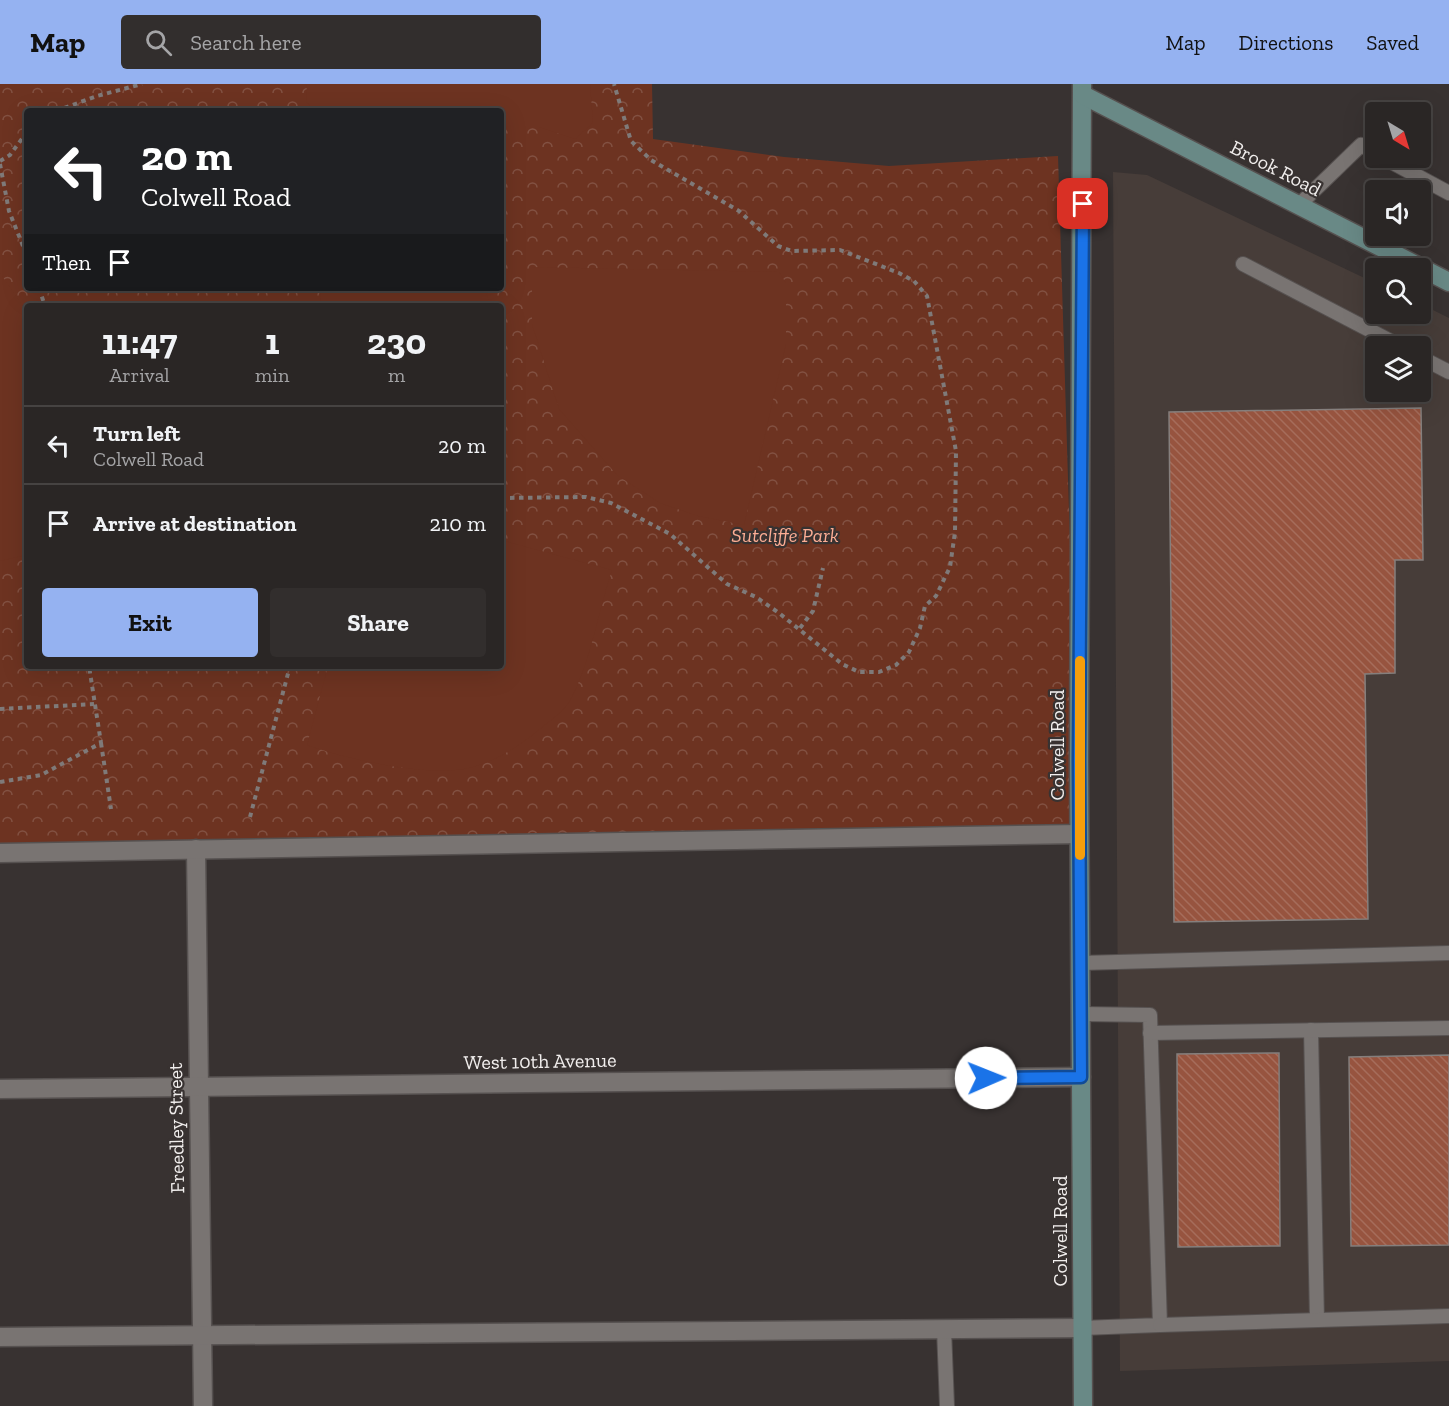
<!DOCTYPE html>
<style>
body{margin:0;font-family:"Zilla Slab",serif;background:#322e2d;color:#f1f3f6;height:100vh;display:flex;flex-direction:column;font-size:22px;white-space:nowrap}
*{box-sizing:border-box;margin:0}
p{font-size:20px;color:#a5a5a7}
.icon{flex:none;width:33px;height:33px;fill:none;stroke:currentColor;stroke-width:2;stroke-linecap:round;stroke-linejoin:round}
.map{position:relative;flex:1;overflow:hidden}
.side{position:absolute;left:24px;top:219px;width:480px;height:366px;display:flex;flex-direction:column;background:#2a2625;border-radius:6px;box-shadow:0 6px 24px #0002,0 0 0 2px #464342}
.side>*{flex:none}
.top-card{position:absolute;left:24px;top:24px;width:480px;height:183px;border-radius:6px;box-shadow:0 6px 24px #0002,0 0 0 2px #464342;background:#202124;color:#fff;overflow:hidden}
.needle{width:39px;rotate:142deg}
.fabs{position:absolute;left:1365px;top:18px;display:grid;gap:12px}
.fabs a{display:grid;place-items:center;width:66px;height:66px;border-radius:6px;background:#2a2625;box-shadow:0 6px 24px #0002,0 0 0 2px #464342;font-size:30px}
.pin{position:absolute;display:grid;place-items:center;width:51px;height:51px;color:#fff;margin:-26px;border-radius:12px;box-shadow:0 3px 9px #0006}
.me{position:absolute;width:66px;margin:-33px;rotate:89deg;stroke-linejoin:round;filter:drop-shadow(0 0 4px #0008)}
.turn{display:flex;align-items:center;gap:21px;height:126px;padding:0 18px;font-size:27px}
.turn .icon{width:78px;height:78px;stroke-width:2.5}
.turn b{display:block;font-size:42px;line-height:51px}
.then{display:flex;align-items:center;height:57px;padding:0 18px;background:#0003;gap:12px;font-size:22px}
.eta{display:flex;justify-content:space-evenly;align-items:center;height:102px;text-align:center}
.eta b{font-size:36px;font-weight:800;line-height:42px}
.primary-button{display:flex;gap:12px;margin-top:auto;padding:12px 18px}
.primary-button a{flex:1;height:69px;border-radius:6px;background:#95b2f1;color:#111;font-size:24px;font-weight:800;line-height:69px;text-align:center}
.primary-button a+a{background:#322e2d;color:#f1f3f6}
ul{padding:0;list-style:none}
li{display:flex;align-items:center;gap:18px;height:78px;padding:0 18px;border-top:2px solid #464342}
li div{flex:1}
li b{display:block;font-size:22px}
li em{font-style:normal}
header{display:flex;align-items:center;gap:36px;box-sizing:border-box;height:84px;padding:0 30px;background:#95b2f1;color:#111}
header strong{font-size:28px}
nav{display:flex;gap:33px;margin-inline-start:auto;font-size:21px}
.search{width:420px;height:54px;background:#322e2d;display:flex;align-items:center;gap:15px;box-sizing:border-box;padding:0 21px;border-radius:6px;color:#a5a5a7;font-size:22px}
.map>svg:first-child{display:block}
.built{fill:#473d39;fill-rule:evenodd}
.park{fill:url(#park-crowns);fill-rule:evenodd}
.garden{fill:#6d3321}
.building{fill:url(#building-back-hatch);stroke:#857f7d;stroke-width:1.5}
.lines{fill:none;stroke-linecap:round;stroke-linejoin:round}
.lane-casing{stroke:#565150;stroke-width:16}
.street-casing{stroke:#565150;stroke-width:21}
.secondary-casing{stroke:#565150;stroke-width:21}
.path{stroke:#7f7a79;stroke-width:4;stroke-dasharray:4.5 4.5;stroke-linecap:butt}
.lane{stroke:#797472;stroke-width:14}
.street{stroke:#797472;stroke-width:18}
.secondary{stroke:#698986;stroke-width:18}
.route-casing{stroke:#114b97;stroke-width:15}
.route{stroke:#1a73e8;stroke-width:10}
.slow{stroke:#f59e0b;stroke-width:10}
.labels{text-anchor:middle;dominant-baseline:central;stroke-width:4.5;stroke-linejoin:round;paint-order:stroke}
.street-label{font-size:20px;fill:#f1eeed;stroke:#383231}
.park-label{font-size:20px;font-style:italic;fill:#fcad94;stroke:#383231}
</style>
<header>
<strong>Map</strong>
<div class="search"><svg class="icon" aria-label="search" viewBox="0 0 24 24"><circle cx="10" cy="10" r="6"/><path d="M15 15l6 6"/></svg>Search here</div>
<nav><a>Map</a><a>Directions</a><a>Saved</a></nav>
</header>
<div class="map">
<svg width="1449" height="1322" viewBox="0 0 1449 1322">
<defs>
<pattern id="park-crowns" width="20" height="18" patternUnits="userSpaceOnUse" patternTransform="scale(1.5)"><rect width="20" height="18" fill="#6d3321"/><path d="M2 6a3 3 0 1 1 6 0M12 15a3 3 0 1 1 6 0" fill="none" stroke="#825142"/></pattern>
<pattern id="building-back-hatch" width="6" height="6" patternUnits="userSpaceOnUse" patternTransform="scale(1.5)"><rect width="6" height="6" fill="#97543f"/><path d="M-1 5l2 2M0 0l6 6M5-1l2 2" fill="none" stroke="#a66d5b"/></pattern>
</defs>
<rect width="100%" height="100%" fill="#383231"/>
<path class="built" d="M1113 88 1147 91 1375 199 1376 230H1420L1421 220 1449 234V1277L1120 1287ZM1376 262H1420V308H1376Z"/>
<path class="park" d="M0 0H652L653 55 784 73 889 82 1058 72 1079 750 0 764ZM27 27H501V204H27ZM27 222H501V582H27Z"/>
<g class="garden">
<path d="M307 0H590L593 39 575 55 539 43H501V27H315L306 17Z"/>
<path d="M532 183 779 188 786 199V260L744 441 698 432 660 419 617 391 559 325 532 240Z"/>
<path d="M0 189 27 228V466L26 471 0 477Z"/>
<path d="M320 204H484L491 222H321Z"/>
<path d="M501 456 612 486C598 528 592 573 572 613 566 626 551 636 540 645 521 661 497 676 473 683 433 695 346 675 307 661L328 582H501Z"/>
</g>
<g class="building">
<path d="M1421 324 1423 476H1395V589L1365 590 1368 835 1174 838 1169 328Z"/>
<path d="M1279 969 1280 1162 1178 1163 1177 970Z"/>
<path d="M1449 971V1161L1351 1162 1349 973Z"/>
</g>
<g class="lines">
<defs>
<g id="lane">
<path d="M1384 74 1449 109"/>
<path d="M1299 121 1361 61 1376 69"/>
<path d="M1243 180 1400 262"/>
<path d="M1420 273 1449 288"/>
<path d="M1081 879 1449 869"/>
<path d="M1081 930 1150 931 1160 1241 1082 1244"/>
<path d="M1311 946 1317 1236"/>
<path d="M1150 949 1449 944"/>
<path d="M1160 1241 1449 1232"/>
<path d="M944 1245 947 1322"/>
</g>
<g id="street">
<path d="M196 765 203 1322"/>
<path d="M0 769 1079 750"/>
<path d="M0 1005 1081 993"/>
<path d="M0 1253 1082 1244"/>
</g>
<g id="secondary">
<path d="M1082 0 1079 676 1083 1322"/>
<path d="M1083 11 1449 198"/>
</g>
</defs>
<use href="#lane" class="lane-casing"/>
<use href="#street" class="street-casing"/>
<use href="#secondary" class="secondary-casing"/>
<g class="path">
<path d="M56 27 97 12 142 0"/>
<path d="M0 77 10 71 27 48"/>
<path d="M0 80 9 127 27 172"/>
<path d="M39 204 45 222"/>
<path d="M501 414 586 413 611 419 670 450 727 500 756 513 779 529 842 580 859 588H879L896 581 909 568 920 544 925 522 936 512 950 483 955 448 956 367 927 212 914 197 899 189 840 166 792 167 778 162 739 127 651 76 631 57 614 0"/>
<path d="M800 544 813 527 823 484"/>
<path d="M0 625 94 620"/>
<path d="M101 659 111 725"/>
<path d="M0 698 41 691 101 659 89 582"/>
<path d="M250 733 290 582"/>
</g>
<use href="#lane" class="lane"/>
<use href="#street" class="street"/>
<use href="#secondary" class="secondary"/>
</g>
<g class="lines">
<defs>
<path id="route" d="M986 994 1081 993 1079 676 1083 120"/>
</defs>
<use href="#route" class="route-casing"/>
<use href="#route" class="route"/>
<path class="slow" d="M1080 577V771"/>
</g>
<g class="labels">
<g class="street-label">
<text transform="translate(1276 84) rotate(27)">Brook Road</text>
<text transform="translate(1057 661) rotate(-90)">Colwell Road</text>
<text transform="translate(540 977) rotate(-1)">West 10th Avenue</text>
<text transform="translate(176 1044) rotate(-91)">Freedley Street</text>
<text transform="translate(1060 1147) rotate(-90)">Colwell Road</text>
</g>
<g class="park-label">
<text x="785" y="451">Sutcliffe Park</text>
</g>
</g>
</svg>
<div class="fabs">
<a><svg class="needle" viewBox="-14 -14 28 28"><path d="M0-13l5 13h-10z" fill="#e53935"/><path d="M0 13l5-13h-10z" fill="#a5a5a7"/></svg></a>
<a><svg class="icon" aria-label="sound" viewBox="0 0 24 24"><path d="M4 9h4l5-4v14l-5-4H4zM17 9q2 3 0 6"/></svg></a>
<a><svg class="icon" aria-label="search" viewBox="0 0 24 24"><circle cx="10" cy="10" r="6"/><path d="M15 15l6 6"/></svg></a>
<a><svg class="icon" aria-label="layers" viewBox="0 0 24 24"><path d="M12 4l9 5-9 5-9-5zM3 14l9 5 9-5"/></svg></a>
</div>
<div class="pin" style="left:1083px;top:120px;background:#d93025"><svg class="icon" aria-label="arrive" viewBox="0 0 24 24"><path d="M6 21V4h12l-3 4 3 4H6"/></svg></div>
<svg class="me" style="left:986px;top:994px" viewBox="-20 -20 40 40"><circle r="19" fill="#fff"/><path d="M0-13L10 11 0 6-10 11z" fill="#1a73e8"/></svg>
<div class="top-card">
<div class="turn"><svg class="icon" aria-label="left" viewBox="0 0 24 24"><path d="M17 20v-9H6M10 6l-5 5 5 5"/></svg><div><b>20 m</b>Colwell Road</div></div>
<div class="then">Then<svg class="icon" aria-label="arrive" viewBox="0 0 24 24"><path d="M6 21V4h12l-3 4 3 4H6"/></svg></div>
</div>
<section class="side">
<div class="eta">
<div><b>11:47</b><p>Arrival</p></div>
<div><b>1</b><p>min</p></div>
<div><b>230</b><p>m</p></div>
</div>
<ul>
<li><svg class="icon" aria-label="left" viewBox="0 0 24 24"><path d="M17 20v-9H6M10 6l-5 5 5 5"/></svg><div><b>Turn left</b><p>Colwell Road</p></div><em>20 m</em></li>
<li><svg class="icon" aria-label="arrive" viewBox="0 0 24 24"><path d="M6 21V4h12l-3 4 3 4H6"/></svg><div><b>Arrive at destination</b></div><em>210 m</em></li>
</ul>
<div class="primary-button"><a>Exit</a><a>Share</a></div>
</section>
</div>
